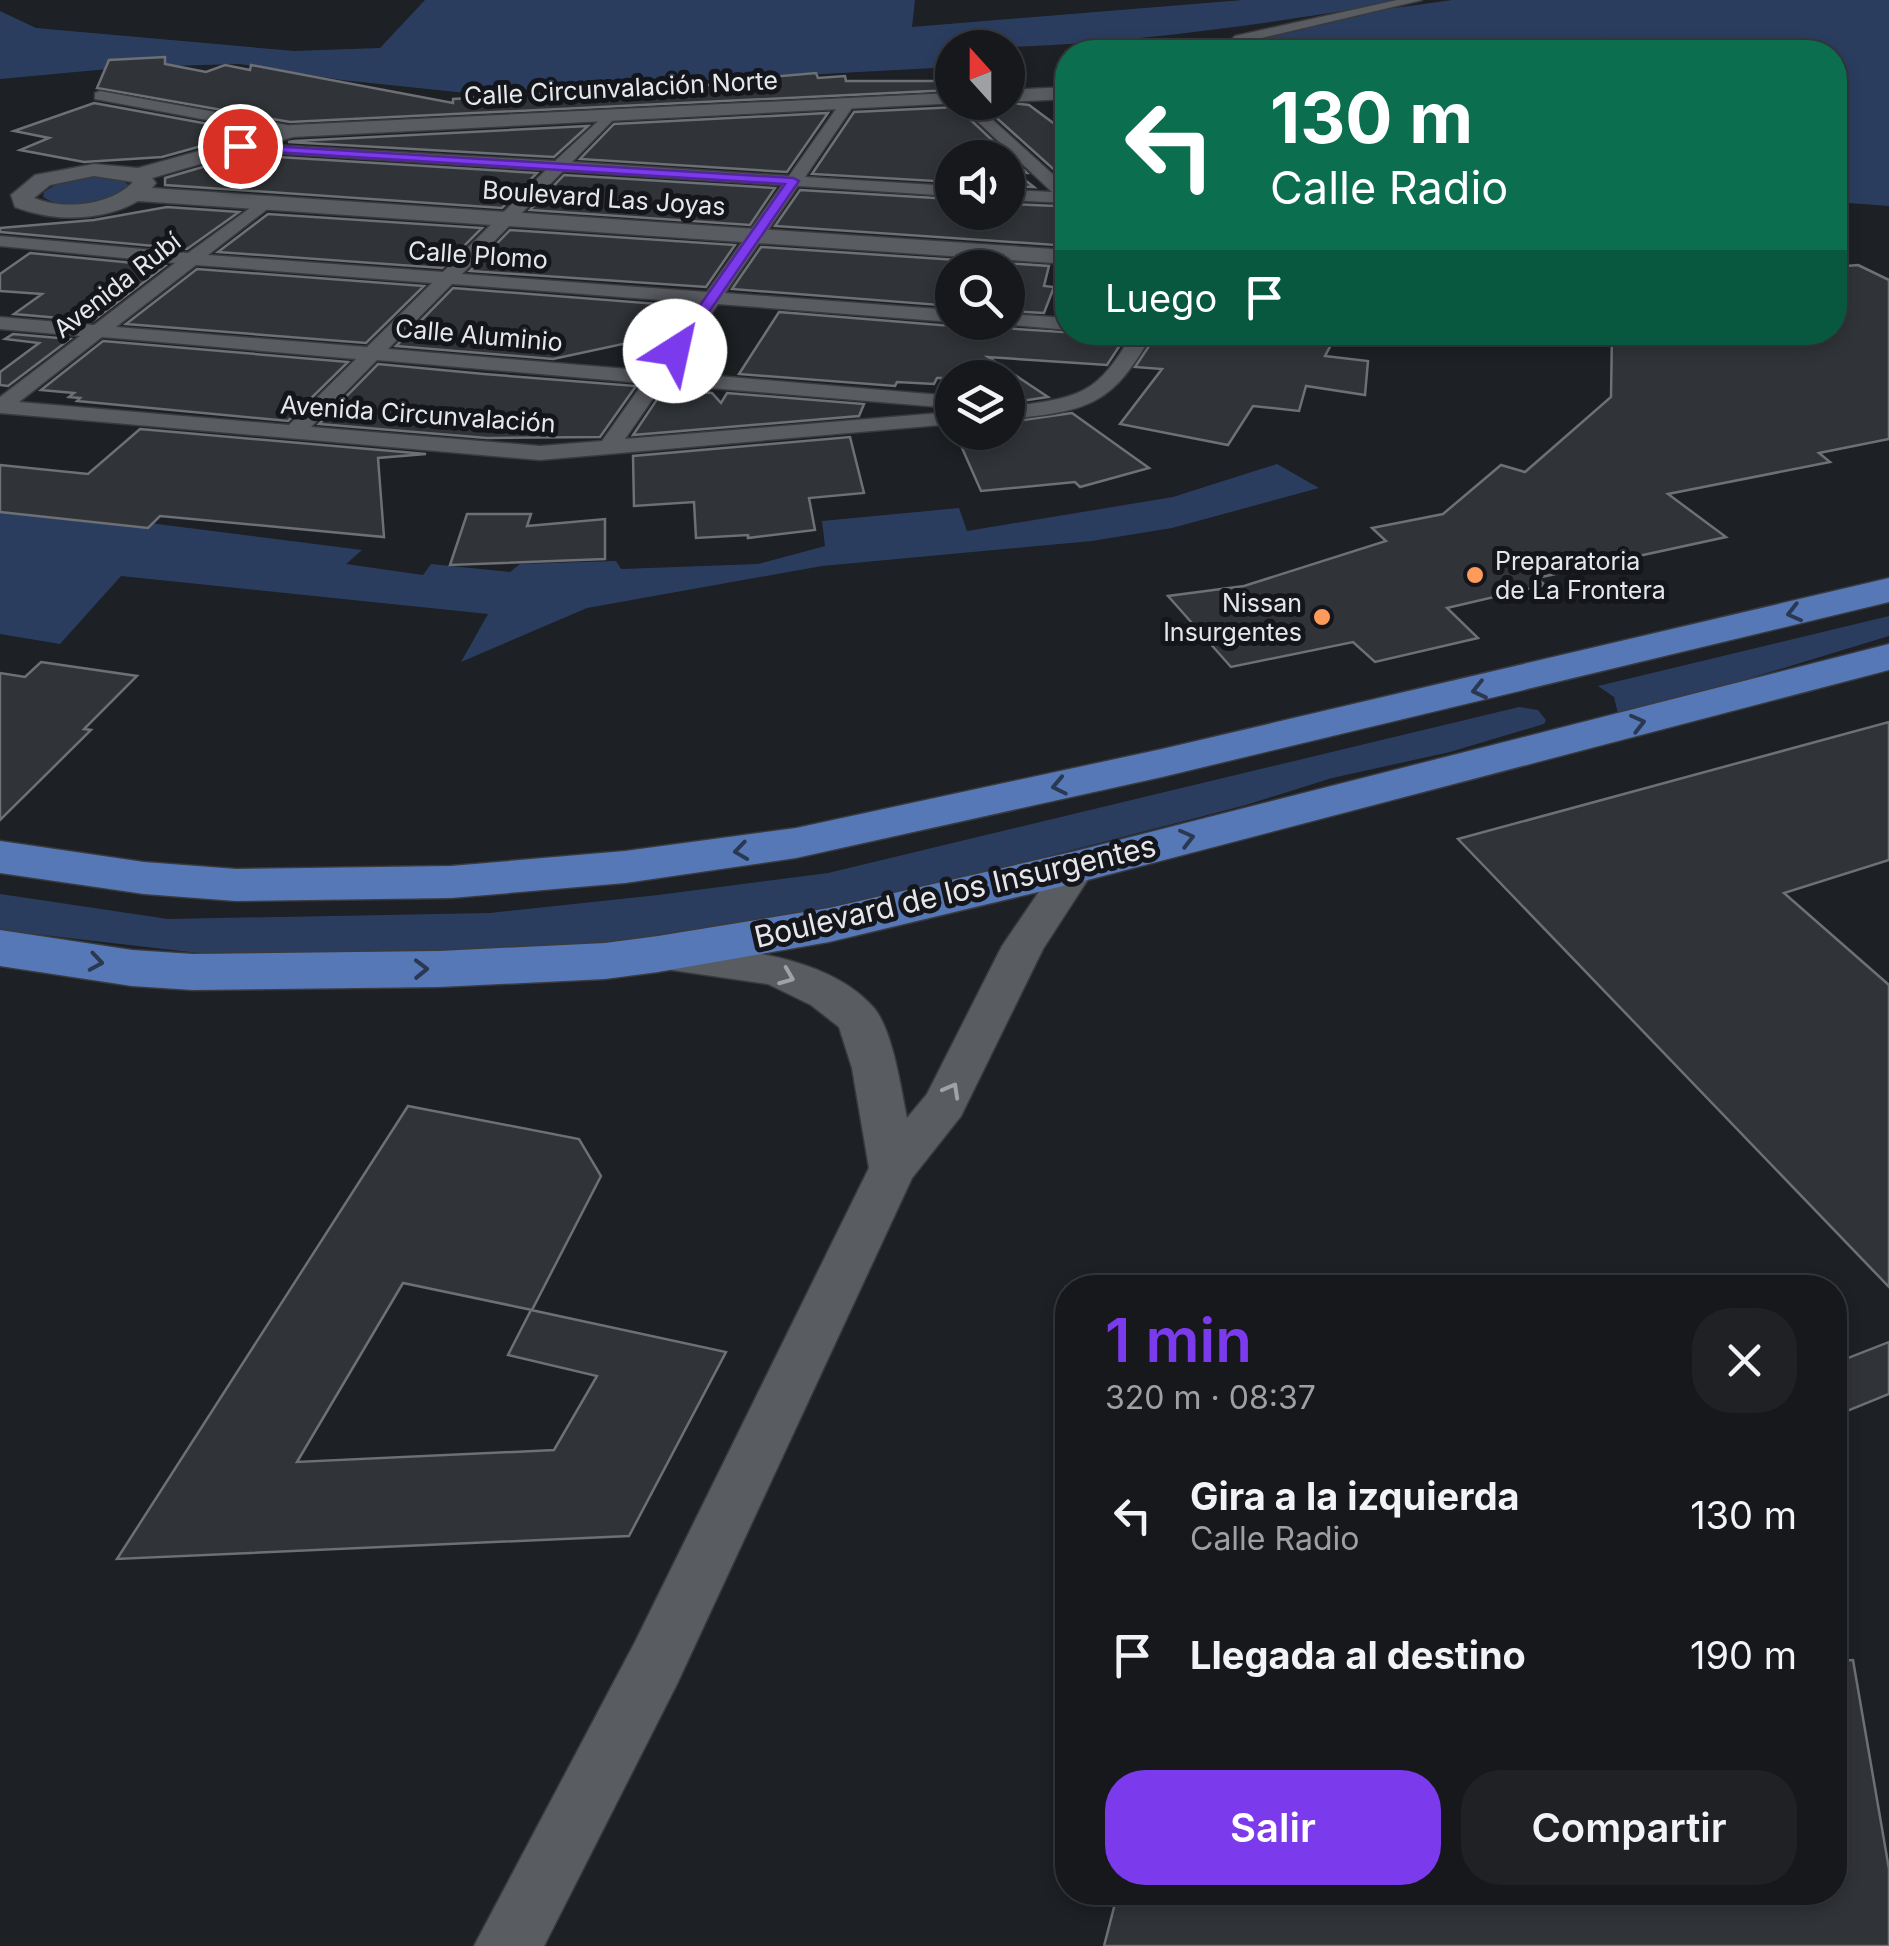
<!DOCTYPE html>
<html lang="es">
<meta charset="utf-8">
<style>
body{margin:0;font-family:Inter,sans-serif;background:#1f2124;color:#f1f3f6;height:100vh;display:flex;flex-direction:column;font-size:38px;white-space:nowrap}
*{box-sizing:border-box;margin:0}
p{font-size:32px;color:#9ea0a3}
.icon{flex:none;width:55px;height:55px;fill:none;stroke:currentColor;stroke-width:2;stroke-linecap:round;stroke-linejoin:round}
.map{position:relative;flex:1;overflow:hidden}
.sheet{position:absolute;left:1055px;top:1275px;width:792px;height:630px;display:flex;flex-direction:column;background:#16181b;border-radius:40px;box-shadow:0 5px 15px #0003,0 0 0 2px #35373a}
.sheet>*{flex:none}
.top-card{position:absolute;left:1055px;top:40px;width:792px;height:305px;border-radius:40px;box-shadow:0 5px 15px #0003,0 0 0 2px #35373a;background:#0b6e4f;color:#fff;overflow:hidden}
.needle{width:65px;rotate:339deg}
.controls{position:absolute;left:935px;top:30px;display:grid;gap:20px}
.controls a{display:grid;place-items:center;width:90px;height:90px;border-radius:50%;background:#16181b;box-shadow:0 5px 15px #0003,0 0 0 2px #35373a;font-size:50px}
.pin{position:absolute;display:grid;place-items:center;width:85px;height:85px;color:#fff;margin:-42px;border:5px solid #fff;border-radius:50%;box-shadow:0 2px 10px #0007}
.me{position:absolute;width:110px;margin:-55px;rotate:35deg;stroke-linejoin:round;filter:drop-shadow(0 0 8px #0008)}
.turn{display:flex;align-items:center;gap:35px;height:210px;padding:0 50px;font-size:45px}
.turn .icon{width:130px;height:130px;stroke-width:2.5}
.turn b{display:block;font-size:70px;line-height:85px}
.then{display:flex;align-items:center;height:95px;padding:0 50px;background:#0003;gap:20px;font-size:38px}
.round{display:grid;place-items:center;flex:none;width:105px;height:105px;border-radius:40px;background:#1f2124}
.overview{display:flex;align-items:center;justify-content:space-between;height:170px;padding:0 50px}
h1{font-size:60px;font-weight:600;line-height:75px;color:#7c3aed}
.button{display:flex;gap:20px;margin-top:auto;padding:20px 50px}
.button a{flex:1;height:115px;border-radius:40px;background:#7c3aed;color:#fff;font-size:40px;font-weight:600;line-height:115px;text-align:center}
.button a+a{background:#1f2124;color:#f1f3f6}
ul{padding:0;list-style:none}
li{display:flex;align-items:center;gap:30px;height:140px;padding:0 50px}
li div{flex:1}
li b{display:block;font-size:38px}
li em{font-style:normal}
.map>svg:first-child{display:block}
.green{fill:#2b3d5f}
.building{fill:#303337;stroke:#6d7075;stroke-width:2.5}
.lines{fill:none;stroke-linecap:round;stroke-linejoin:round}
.service-casing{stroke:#393a3e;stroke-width:2}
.minor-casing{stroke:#393a3e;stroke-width:3}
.tertiary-casing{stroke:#393a3e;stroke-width:3}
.primary-casing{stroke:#393a3e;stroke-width:3}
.service{fill:#595c61;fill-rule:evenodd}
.minor{fill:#595c61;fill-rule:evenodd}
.tertiary{fill:#595c61;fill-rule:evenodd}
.primary{fill:#5778b7;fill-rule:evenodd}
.oneway{stroke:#2b3852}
.oneway2{stroke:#9fa2a6}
.route{fill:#7c3aed;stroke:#51269a;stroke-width:2.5}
.poi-dot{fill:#ff9b5a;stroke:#14161b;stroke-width:4}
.labels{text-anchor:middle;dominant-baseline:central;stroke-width:10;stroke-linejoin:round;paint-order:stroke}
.far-street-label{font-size:25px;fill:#e5e7ea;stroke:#14161b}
.far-poi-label{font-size:25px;fill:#e5e7ea;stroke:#14161b;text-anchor:start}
.street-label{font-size:30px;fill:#e5e7ea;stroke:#14161b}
</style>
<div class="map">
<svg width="1889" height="1946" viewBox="0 0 1889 1946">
<rect width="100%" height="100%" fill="#1d2024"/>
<g class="green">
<path d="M425 0H915L912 27 1243 0H1411C1259 25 1105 48 952 48V67L466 93 342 80 240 64 130 67 0 79V11L36 28 294 51 380 48Z"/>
<path d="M1452 0H1889V206L1835 202V52H1230L1242 39 1330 17Z"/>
<path d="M100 175 122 179 129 186C107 204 67 213 43 197L44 192 58 183Z"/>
<path d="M1277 464 1319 488 1172 528 1092 541 822 566 587 608 461 662 488 614 121 576 60 644 0 634V504L362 550 346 564 423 575 431 564 510 572 520 564 616 561 621 569 758 564 825 546 822 521 959 508 967 531 1173 497Z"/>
<path d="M1889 616V636L1619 718 1614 697 1598 686Z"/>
<path d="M1519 707 1538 710 1546 720 1544 724 1450 752 1332 778 1246 805 863 904 630 940 482 956H362L207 954 0 930V894L168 919 490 913 658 895 828 873Z"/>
</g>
<g class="building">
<path d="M165 57V64L206 72 225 65 250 70 251 65 453 103V99L761 82 760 78 816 73 818 78 845 76 846 81H952V90L290 122 97 88 109 60Z"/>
<path d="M1004 102 1029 105 1068 134V176L1060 175 980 103Z"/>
<path d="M94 103 252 132 162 157 84 162 20 150 49 138 14 131Z"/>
<path d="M957 107 1027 173H1016L1034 187 1008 186V158H952V182L812 174 854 112Z"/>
<path d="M828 113 787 172 580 159 614 124Z"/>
<path d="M588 126 554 157 288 142 294 141Z"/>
<path d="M244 155 537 173 502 208 165 185V178Z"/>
<path d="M564 175 775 188 750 225 530 210Z"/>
<path d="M800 190 952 199V212H1008V204L1056 206 1065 214 1055 245 775 226Z"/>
<path d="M167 207 239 212 187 249 0 232V228L94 220Z"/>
<path d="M268 214 482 228 442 268 218 252Z"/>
<path d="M510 230 735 245 706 287 470 271Z"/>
<path d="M761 247 1049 266 1044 286 1054 287 1044 313 1008 311V268H952V306L732 289Z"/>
<path d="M30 253 165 266 93 321 14 314 42 294 0 291V274Z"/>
<path d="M1858 265 1889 280V439L1819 453 1830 462 1668 494 1726 537 1537 578 1545 585 1447 608 1478 638 1375 662 1353 642 1231 667 1168 596 1244 586 1386 541 1372 528 1443 514 1501 465 1525 472 1611 397 1612 332H1835V267Z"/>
<path d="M197 269 424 286 366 343 126 324Z"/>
<path d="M453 288 684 306 665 335 553 359 396 346Z"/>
<path d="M779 312 952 326 998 322 1001 328 1126 336 1107 365 988 357 1048 397 1008 403V378H937L934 384 897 382 895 386 739 374Z"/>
<path d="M1175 332H1338L1325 356 1368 361 1365 395 1306 386 1299 411 1253 406 1228 445 1120 424 1162 369 1135 367 1153 340 1174 343Z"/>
<path d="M13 334 70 339 8 386 0 385V372L39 343 5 339Z"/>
<path d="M103 341 348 362 288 421 77 401 80 398 69 397 74 393 41 390Z"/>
<path d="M378 364 484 374 636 386 600 437 487 438 319 424Z"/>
<path d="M664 389 712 393 721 403 727 393 864 404 859 416 633 435Z"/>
<path d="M1072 413 1149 468 1080 487 1075 482 981 491 962 448 977 447 974 441 999 439 1001 432H1008V422Z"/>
<path d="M140 429 426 454 378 458 384 537 160 516 148 528 0 512V465L88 474Z"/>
<path d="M850 437 864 493 809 498 815 530 748 538V535L696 538 694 502 634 506 633 456Z"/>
<path d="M467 514H531L527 526 605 519V559L450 565Z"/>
<path d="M41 662 137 676 84 729 91 730 0 820V673L25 677Z"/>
<path d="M1889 722V860L1784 893 1889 985V1287L1458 839Z"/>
<path d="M408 1106 579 1139 601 1176 532 1310 403 1283 297 1462 554 1450 597 1376 508 1355 531 1310 726 1352 629 1536 117 1559Z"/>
<path d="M1889 1342V1394L1835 1416V1363Z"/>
<path d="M1853 1660 1889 1869V1946H1104L1118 1892H1835V1661Z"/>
</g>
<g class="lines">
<defs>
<path id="service" d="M1603 38 1606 42 1549 52H1535Z"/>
<g id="minor">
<path d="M1397 0H1422L1245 42 1232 52H1217L1235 36Z"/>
<path d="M100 91 292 126 300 131 292 136 95 99V93Z"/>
<path d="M841 102 854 105 805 177 952 186V196L798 186 725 293 952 310V322L718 304 671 372 952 396V408L663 384 625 439 952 412V424L540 460 0 413V397L80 336 0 329V317L94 325 175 263 0 246V236L188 253 264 198 270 199V207L208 255 443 272 546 170 240 151 234 149V143L555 161 609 111 614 113V119L572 162 789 176ZM563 171 782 185 707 292 462 274ZM196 265 432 283 367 347 116 327ZM452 284 699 303 652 371 388 349ZM102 337 356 359 289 425 19 402ZM377 360 643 383 602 441 540 446 311 427Z"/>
<path d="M957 102H973L1068 188V203L1008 200V190L1052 192Z"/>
<path d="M1008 314 1068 318V330L1001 324 1008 322Z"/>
<path d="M1133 332H1153C1113 406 1088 411 1008 419V407C1078 397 1096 398 1133 332Z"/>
</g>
<g id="tertiary">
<path d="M1068 87V99L1008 102V90Z"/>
<path d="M952 93V102L959 103 293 137 152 178 156 183 152 188 1068 250V264L138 201C102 222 53 222 15 207L11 195 35 175 94 164 138 168 292 125ZM94 176 133 182C110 206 63 210 34 198L50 185Z"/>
<path d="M1076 854 1090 858 1096 867 1043 949 961 1116 912 1178 677 1684 544 1946H474L635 1642 869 1168 852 1068 839 1027 811 1005 768 984 658 968 643 964 637 954 643 944 658 940C726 949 825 952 874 1008 893 1031 901 1089 907 1118L927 1094 1002 946 1062 858Z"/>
</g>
<g id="primary">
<path d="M1889 578V602L1162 777 796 858 625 883 451 898 236 901 144 894 0 873V841L144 862 236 869 451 866 625 851 796 828 1162 749Z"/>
<path d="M1889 644V670L1076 883 829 942 658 972 605 979 439 987 193 990 132 986 0 966V930L132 950 193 954 439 951 605 943 658 936 829 908 1076 851Z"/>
</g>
</defs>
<use href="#service" class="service-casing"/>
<use href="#minor" class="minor-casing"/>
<use href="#tertiary" class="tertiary-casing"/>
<use href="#primary" class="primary-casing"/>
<use href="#service" class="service"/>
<use href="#minor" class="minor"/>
<use href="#tertiary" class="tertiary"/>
<use href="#primary" class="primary"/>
</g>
<defs><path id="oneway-chevron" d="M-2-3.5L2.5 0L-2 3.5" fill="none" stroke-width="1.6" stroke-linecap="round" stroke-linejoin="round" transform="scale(2.5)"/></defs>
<g class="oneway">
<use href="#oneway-chevron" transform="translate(1794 613) rotate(166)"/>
<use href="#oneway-chevron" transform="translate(1479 690) rotate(167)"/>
<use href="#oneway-chevron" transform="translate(1638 723) rotate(-14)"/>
<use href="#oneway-chevron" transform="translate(1059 786) rotate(168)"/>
<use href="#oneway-chevron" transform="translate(1187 838) rotate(-14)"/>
<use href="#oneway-chevron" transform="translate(741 851) rotate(172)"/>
<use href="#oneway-chevron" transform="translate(96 962) rotate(9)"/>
<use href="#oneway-chevron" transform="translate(421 969) rotate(-1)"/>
</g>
<g class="oneway2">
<use href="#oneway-chevron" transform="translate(787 977) rotate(22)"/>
<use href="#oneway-chevron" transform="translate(952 1090) rotate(-61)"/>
</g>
<path class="route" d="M236 144 793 178 799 181 680 354 675 355 668 351 785 184 240 150Z"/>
<g class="poi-dot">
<circle cx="1475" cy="575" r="10"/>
<circle cx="1322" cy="617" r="10"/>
</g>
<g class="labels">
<g class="far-street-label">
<text transform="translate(621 88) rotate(-3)">Calle Circunvalación Norte</text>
<text transform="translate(604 198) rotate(4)">Boulevard Las Joyas</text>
<text transform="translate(478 255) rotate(4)">Calle Plomo</text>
<text transform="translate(117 285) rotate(-38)">Avenida Rubí</text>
<text transform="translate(479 335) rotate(5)">Calle Aluminio</text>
<text transform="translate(418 414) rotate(4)">Avenida Circunvalación</text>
</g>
<g class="far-poi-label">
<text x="1495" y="561">Preparatoria<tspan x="1495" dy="29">de La Frontera</tspan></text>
<text x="1302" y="603" text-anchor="end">Nissan<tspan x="1302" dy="29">Insurgentes</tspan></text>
</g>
<g class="street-label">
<text transform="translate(955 891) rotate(-13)">Boulevard de los Insurgentes</text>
</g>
</g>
</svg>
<div class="controls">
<a><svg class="needle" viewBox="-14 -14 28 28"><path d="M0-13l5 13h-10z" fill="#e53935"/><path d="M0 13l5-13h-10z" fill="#9ea0a3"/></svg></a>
<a><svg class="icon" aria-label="sound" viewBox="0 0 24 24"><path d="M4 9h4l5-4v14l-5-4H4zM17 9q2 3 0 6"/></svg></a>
<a><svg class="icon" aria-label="search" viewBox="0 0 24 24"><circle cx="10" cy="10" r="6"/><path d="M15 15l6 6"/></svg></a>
<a><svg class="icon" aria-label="layers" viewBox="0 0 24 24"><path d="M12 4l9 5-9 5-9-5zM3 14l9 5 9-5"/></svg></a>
</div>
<div class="pin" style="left:240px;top:146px;background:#d93025"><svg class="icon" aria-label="arrive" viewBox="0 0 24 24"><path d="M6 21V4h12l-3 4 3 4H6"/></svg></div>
<svg class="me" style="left:675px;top:351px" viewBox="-20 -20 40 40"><circle r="19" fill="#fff"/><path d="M0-13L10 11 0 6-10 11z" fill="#7c3aed"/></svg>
<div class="top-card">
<div class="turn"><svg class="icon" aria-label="left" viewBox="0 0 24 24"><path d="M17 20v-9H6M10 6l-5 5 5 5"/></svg><div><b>130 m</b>Calle Radio</div></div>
<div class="then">Luego<svg class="icon" aria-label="arrive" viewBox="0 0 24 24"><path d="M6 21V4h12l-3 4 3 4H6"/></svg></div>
</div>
<section class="sheet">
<div class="overview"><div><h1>1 min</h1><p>320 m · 08:37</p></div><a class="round"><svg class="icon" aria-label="close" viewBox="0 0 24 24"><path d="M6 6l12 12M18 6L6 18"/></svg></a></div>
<ul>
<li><svg class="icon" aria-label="left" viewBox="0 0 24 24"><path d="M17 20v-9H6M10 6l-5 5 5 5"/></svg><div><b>Gira a la izquierda</b><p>Calle Radio</p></div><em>130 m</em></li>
<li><svg class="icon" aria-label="arrive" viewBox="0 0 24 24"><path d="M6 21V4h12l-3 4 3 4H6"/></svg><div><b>Llegada al destino</b></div><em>190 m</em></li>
</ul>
<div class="button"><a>Salir</a><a>Compartir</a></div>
</section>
</div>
